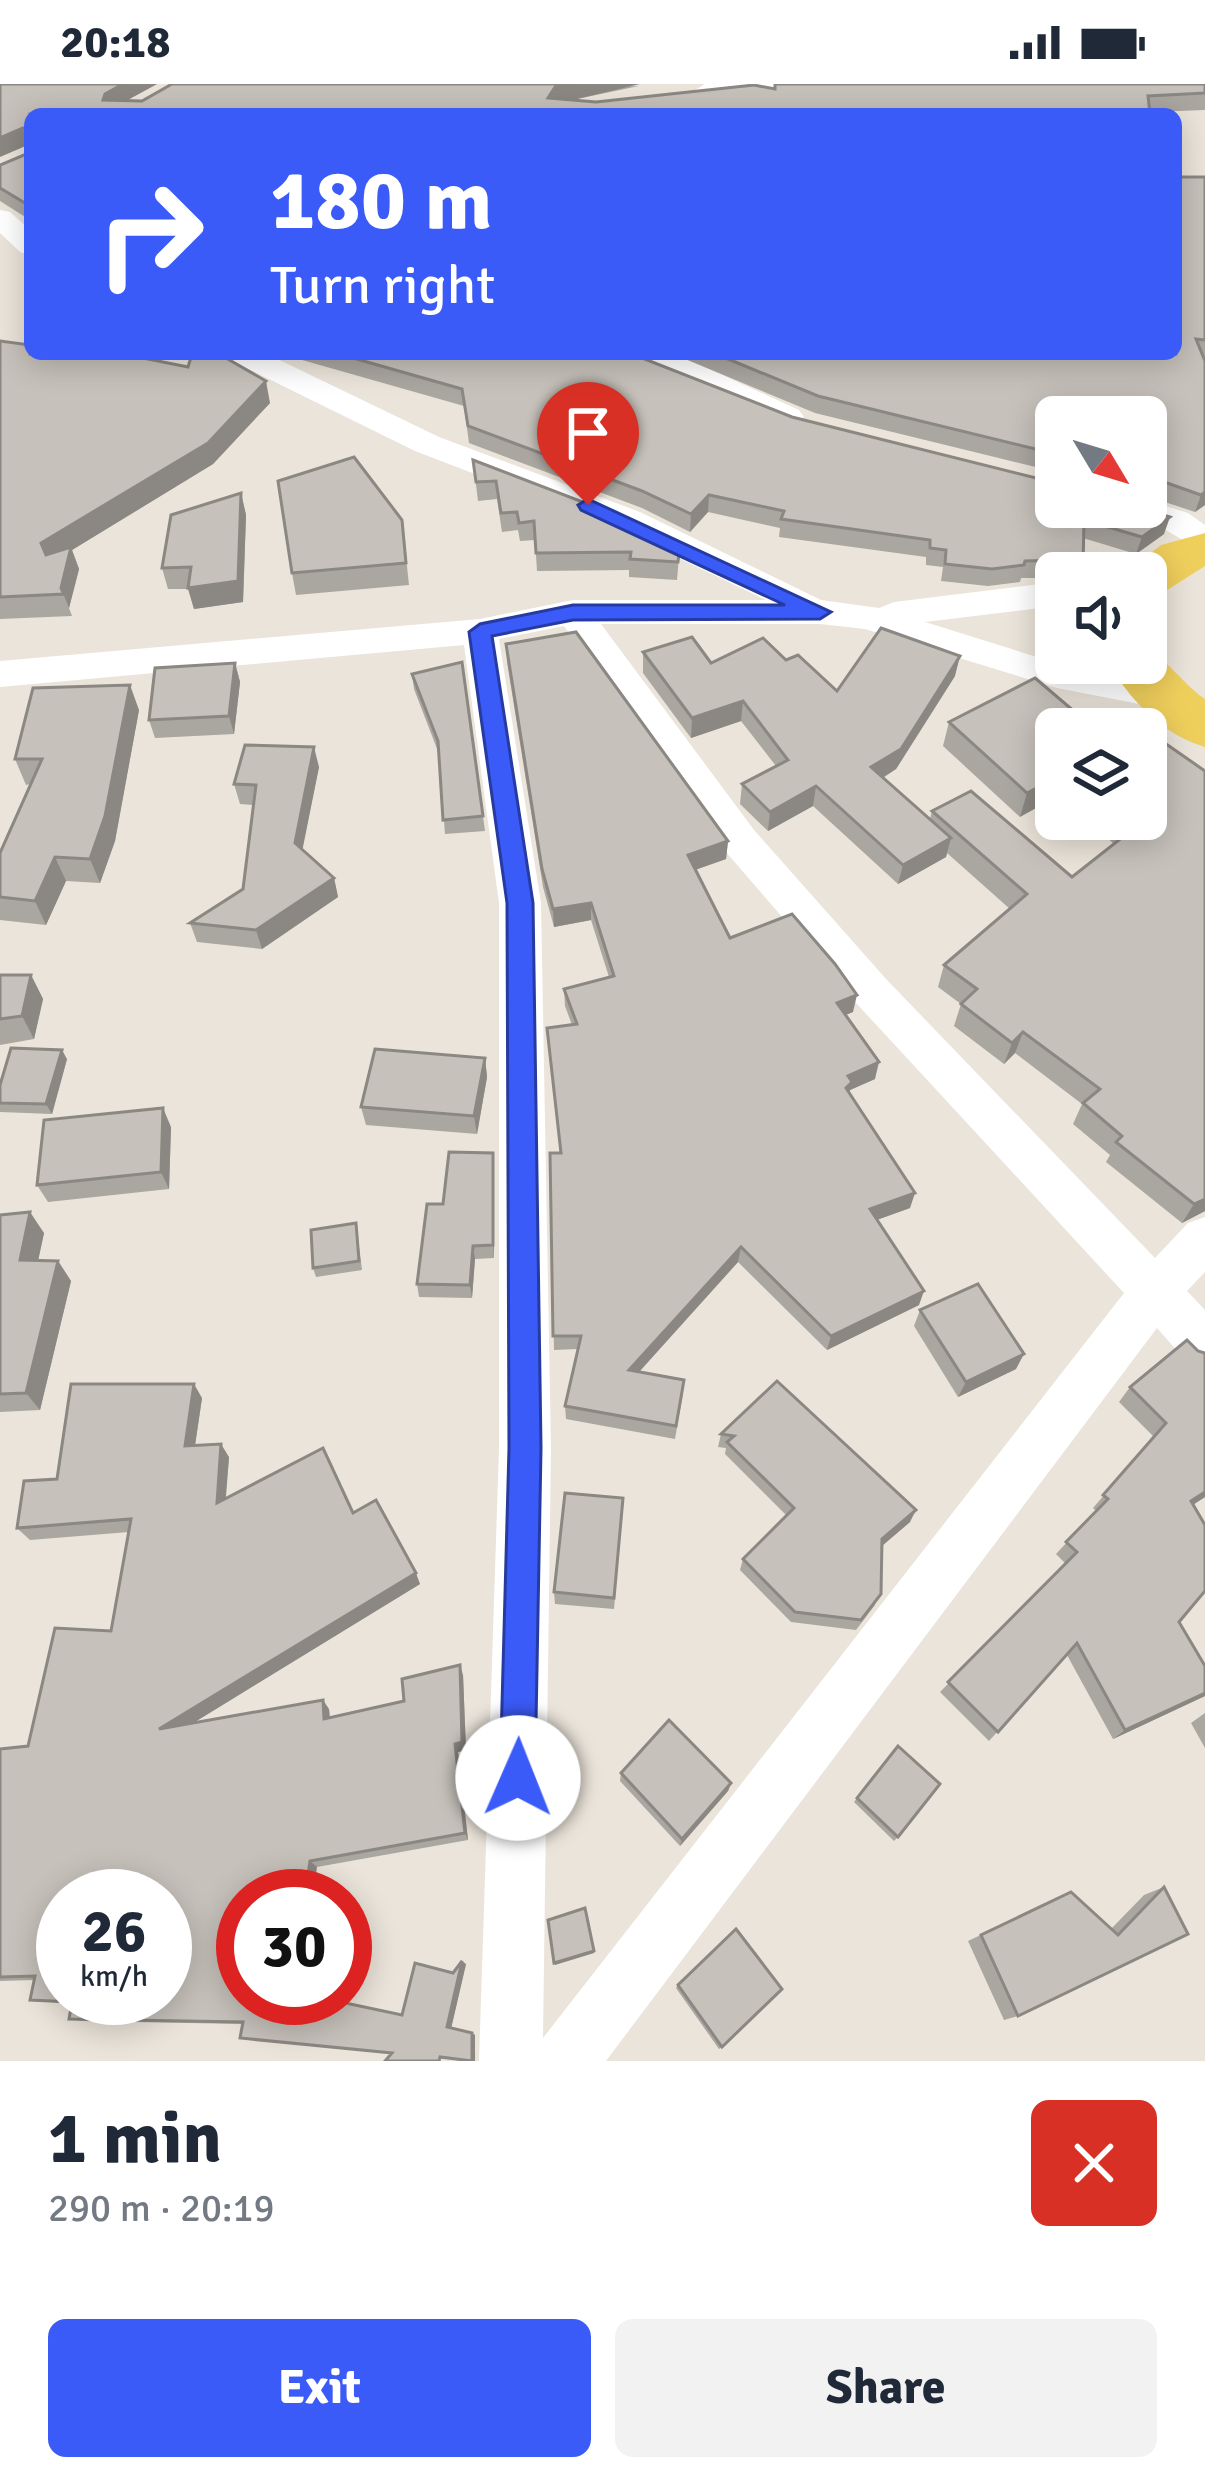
<!DOCTYPE html>
<meta charset="utf-8">
<style>
body{margin:0;font-family:Signika,sans-serif;background:#f2f2f3;color:#1f2937;height:100vh;display:flex;flex-direction:column;font-size:45px;white-space:nowrap}
*{box-sizing:border-box;margin:0}
p{font-size:39px;color:#747a83}
.icon{flex:none;width:66px;height:66px;fill:none;stroke:currentColor;stroke-width:2;stroke-linecap:round;stroke-linejoin:round}
.map{position:relative;height:1977px;overflow:hidden}
.drawer{display:flex;flex-direction:column;background:#fff;flex:1}
.drawer>*{flex:none}
.hud{position:absolute;left:24px;top:24px;width:1158px;height:252px;border-radius:18px;box-shadow:0 6px 30px #0003;background:#3b5bf8;color:#fff;overflow:hidden}
.needle{width:78px;rotate:128deg}
.fabs{position:absolute;left:1035px;top:312px;display:grid;gap:24px}
.fabs a{display:grid;place-items:center;width:132px;height:132px;border-radius:18px;background:#fff;box-shadow:0 6px 30px #0003;font-size:60px}
.speed{position:absolute;left:36px;top:1785px;display:flex;gap:24px;font-size:60px;font-weight:700;text-align:center}
.speed>*{display:grid;place-content:center;width:156px;height:156px;border-radius:50%;background:#fff;box-shadow:0 6px 30px #0003;line-height:1}
.speed small{font-size:30px;font-weight:400}
.speed .limit{border:18px solid #d22;background:#fff;color:#111}
.pin{position:absolute;display:grid;place-items:center;width:102px;height:102px;color:#fff;margin:-123px -51px;border-radius:50% 50% 50% 0;rotate:-45deg;box-shadow:0 0 12px #0007}
.pin .icon{rotate:45deg}
.me{position:absolute;width:132px;margin:-66px;rotate:1deg;stroke-linejoin:round;filter:drop-shadow(0 0 9px #0008)}
.turn{display:flex;align-items:center;gap:42px;height:252px;padding:0 48px;font-size:54px}
.turn .icon{width:156px;height:156px;stroke-width:2.5}
.turn b{display:block;font-size:84px;line-height:102px}
.round{display:grid;place-items:center;flex:none;width:126px;height:126px;border-radius:18px;background:#f2f2f3}
.overview{display:flex;align-items:center;justify-content:space-between;height:204px;padding:0 48px}
h1{font-size:72px;font-weight:700;line-height:90px}
.primary-button{display:flex;gap:24px;margin-top:auto;padding:24px 48px}
.primary-button a{flex:1;height:138px;border-radius:18px;background:#3b5bf8;color:#fff;font-size:48px;font-weight:700;line-height:138px;text-align:center}
.primary-button a+a{background:#f2f2f3;color:#1f2937}
.status{display:flex;justify-content:space-between;align-items:center;height:84px;padding:0 60px;background:#fff;direction:ltr}
.status svg{height:33px;fill:currentColor}
.map>svg:first-child{display:block}
.lines{fill:none;stroke-linecap:round;stroke-linejoin:round}
.minor{fill:#fff;fill-rule:evenodd}
.primary{fill:#efcf5c;fill-rule:evenodd}
.wall{fill:#aaa6a0}
.shaded-wall{fill:#8b8782}
.building{fill:#c6c1ba;stroke:#8b8782;stroke-width:3;fill-rule:evenodd}
.route{fill:#3b5bf8;stroke:#263ba1;stroke-width:3}
</style>
<div class="status"><b>20:18</b><svg viewBox="0 0 49 12"><path d="M0 12V9h3v3zM5 12V6h3v6zM10 12V3h3v9zM15 12V0h3v12zM26 1h20v11H26zM47 4h2v5h-2z"/></svg></div>
<div class="map">
<svg width="1205" height="1977" viewBox="0 0 1205 1977">
<rect width="100%" height="100%" fill="#ebe4da"/>
<g class="lines">
<g class="minor">
<path d="M705 0H806L793 8 696 13 692 8Z"/>
<path d="M0 126 10 128 30 146V171L20 168 0 149Z"/>
<path d="M228 270H267L439 353 640 428 821 516 879 524 894 518 1056 498V522L925 538 1056 579 1160 598 1173 602 1179 611 1173 620 1160 624 1057 604 865 545 820 540H601L754 746 887 896 1155 1174 1188 1139 1205 1133V1188L1187 1207 1205 1226V1284L1187 1278 1157 1244 606 1977H479L499 1364V819L464 561 0 603V577L480 535 573 516H766L616 444 415 367 232 277ZM564 542 726 768 857 920 1124 1209 543 1954 551 1364 541 819 499 555Z"/>
<path d="M614 270H665L690 276 799 326 804 333 788 343 777 340 668 290 618 277Z"/>
<path d="M1146 416 1188 429 1205 441V469L1164 445 1119 430 1114 423H1146Z"/>
</g>
<g class="primary">
<path d="M1205 449V482L1164 508 1146 513V489H1125L1161 461Z"/>
<path d="M1146 564C1165 573 1184 601 1205 615V663C1162 650 1131 617 1108 579H1146Z"/>
</g>
</g>
<g class="wall">
<path d="M0 0H157L126 17H142L639 2 572 16 596 18 774 5 1205 0V26L1150 28 30 30V136L0 117V81L29 69 28 61Z"/>
<path d="M1205 93V273H1203L1205 277V421L1195 428 1147 412 1146 413V333H1056V388L815 329 673 270H1176Z"/>
<path d="M0 257 270 319 213 380 72 466 79 485 69 524 72 532 0 535Z"/>
<path d="M281 270H632L792 333 1164 450 1136 470 1083 454 1081 489H1056V494H1021L1020 498 988 502 941 497 943 483 926 481V473L779 453 780 444 708 428 690 448 642 424 469 359 464 322Z"/>
<path d="M473 376 680 461 677 496 629 493V486L537 487 535 456 520 457 518 446 502 448 497 415 478 417Z"/>
<path d="M241 409 246 431 243 518 194 525 188 505H168L162 484Z"/>
<path d="M402 436 409 501 296 511 292 489Z"/>
<path d="M506 560 728 757 726 775 695 786 730 854 853 928 845 931 875 995 850 1006 849 1010 910 1124 877 1136 919 1221 827 1266 738 1178 639 1288 683 1309 675 1355 566 1335 565 1322 578 1265 554 1266 550 1069H560L547 944 572 941 565 922 564 905 609 893 591 836 554 843 543 803 507 578Z"/>
<path d="M643 568 711 579 786 576 837 607 955 592 896 685 883 694 930 735 932 727 1072 793 1114 760 1086 735H1146L1205 687V1127L1182 1139 1106 1078 1110 1071 1073 1040 1082 1020 1015 969 1004 980 954 942 961 920 938 903 944 881 1010 825 947 769 946 773 898 800 813 722 768 747 740 720 742 700 776 682 741 637 691 654 643 589Z"/>
<path d="M462 578 485 747 445 750 439 670 414 605 412 590Z"/>
<path d="M235 579 240 598 234 650 155 654 149 636Z"/>
<path d="M139 626 115 757 100 799 66 797 46 841 0 836V769L30 700 26 701 15 675Z"/>
<path d="M949 638 1095 645 1020 733 943 662Z"/>
<path d="M319 683 302 765 334 794 338 813 262 865 197 858 190 839 243 805 253 721 240 720 234 700Z"/>
<path d="M0 891H31L43 915 34 955 0 961Z"/>
<path d="M485 974 487 993 477 1050 366 1041 361 1023Z"/>
<path d="M67 975 52 1030 0 1028V1001Z"/>
<path d="M171 1043 169 1105 48 1118 37 1101Z"/>
<path d="M493 1069 494 1174 475 1175 472 1214 419 1213 417 1200 443 1120Z"/>
<path d="M0 1131 44 1149 38 1176 58 1177 71 1197 40 1326 0 1328Z"/>
<path d="M356 1139 362 1186 316 1193 313 1184Z"/>
<path d="M920 1226 1016 1285 958 1313 914 1242Z"/>
<path d="M1198 1267 1205 1269V1413L1193 1421 1179 1538 1205 1612 1113 1655 1067 1571 989 1657 940 1608 1066 1480 1056 1470 1096 1427 1093 1424 1154 1353 1119 1318 1130 1303Z"/>
<path d="M777 1297 910 1438 882 1462 875 1521 856 1546 791 1538 740 1486 743 1475 787 1432 725 1370 726 1364 718 1363 721 1350Z"/>
<path d="M202 1314 195 1361 229 1373 226 1414 353 1429 420 1500 192 1639 329 1625 330 1633 404 1617 463 1591 466 1666 458 1668 468 1756 317 1783 243 1812V1914L402 1931 466 1880 451 1944 475 1951V1977L249 1956 240 1954 242 1940 82 1937 69 1935 72 1920 30 1916 34 1896 0 1897V1665L28 1662 111 1547 129 1448 30 1456 17 1444 57 1395Z"/>
<path d="M623 1414 614 1525 555 1520 554 1508Z"/>
<path d="M1205 1629V1664L1191 1639Z"/>
<path d="M898 1662V1753L894 1757 854 1718Z"/>
<path d="M621 1689 731 1699 728 1707 680 1762 620 1697Z"/>
<path d="M1164 1803 1188 1850 1018 1932 1004 1936 968 1857 1071 1808 1111 1845 1144 1811Z"/>
<path d="M678 1901 722 1963 719 1965 676 1904Z"/>
</g>
<g class="shaded-wall">
<path d="M123 0H157L109 26 103 16 105 10Z"/>
<path d="M571 0H640L556 20 548 14 555 3Z"/>
<path d="M23 44 28 61 0 73V54Z"/>
<path d="M266 297 270 319 213 380 72 466 79 485 69 524 61 504 48 481 41 459Z"/>
<path d="M1205 408V421L1195 428 1201 411Z"/>
<path d="M241 409 246 431 243 518 194 525 188 504Z"/>
<path d="M709 411 708 428 690 448 691 430Z"/>
<path d="M1170 433 1164 450 1136 470 1142 453Z"/>
<path d="M960 572 955 592 896 685 867 703 871 683Z"/>
<path d="M235 579 240 598 234 650 229 632Z"/>
<path d="M130 601 139 626 115 757 100 799 90 775Z"/>
<path d="M743 617 741 637 691 654 692 634Z"/>
<path d="M314 663 319 683 300 778 295 759Z"/>
<path d="M1056 694V713L1020 733 1027 709Z"/>
<path d="M816 702 813 722 768 747 770 728Z"/>
<path d="M951 754 946 773 898 800 903 781Z"/>
<path d="M728 757 726 775 686 789 688 771Z"/>
<path d="M55 773 66 797 46 841 35 817Z"/>
<path d="M334 794 338 813 262 865 256 846Z"/>
<path d="M591 819V836L554 843 553 825Z"/>
<path d="M31 891 43 915 34 955 22 932Z"/>
<path d="M857 911 853 928 833 936 837 919Z"/>
<path d="M1023 948 1015 969 1004 980 1012 959Z"/>
<path d="M62 966 67 975 52 1030 46 1020Z"/>
<path d="M485 974 487 993 477 1050 474 1032Z"/>
<path d="M879 978 875 995 850 1006 848 1014 842 1020 848 992Z"/>
<path d="M163 1024 171 1043 169 1105 161 1088Z"/>
<path d="M493 1069 494 1083V1174L493 1161Z"/>
<path d="M915 1109 910 1124 865 1140 870 1125Z"/>
<path d="M1205 1115V1127L1182 1139 1194 1120Z"/>
<path d="M30 1128 44 1149 34 1196 20 1176Z"/>
<path d="M473 1162 475 1175 472 1214 470 1201Z"/>
<path d="M741 1163 738 1178 629 1299V1286Z"/>
<path d="M58 1177 71 1197 40 1326 26 1309Z"/>
<path d="M924 1207 919 1221 827 1266 831 1252Z"/>
<path d="M1024 1270 1016 1285 958 1313 966 1298Z"/>
<path d="M194 1300 202 1314 193 1375 185 1362Z"/>
<path d="M221 1360 229 1373 224 1431 217 1419Z"/>
<path d="M1205 1408V1413L1178 1430 1191 1417Z"/>
<path d="M916 1426 910 1438 877 1466 882 1455Z"/>
<path d="M416 1489 420 1500 169 1654 159 1645Z"/>
<path d="M460 1581 463 1591 466 1666 458 1668 468 1756 465 1749 455 1660Z"/>
<path d="M1205 1609V1612L1113 1655 1125 1646Z"/>
<path d="M323 1616 329 1625 330 1643 324 1635Z"/>
<path d="M731 1699 728 1707 680 1762 682 1755Z"/>
<path d="M310 1777 317 1783 313 1812H305Z"/>
<path d="M594 1867V1869L555 1881 554 1879Z"/>
<path d="M462 1877 466 1880 451 1945 447 1943Z"/>
<path d="M472 1949 475 1951V1977H472Z"/>
</g>
<g class="building">
<path d="M0 0H123L105 10 103 16 142 17 172 0H571L555 3 548 14 596 18 754 1 775 5V0H1205V9L1148 12 1150 30H30V122L0 104V81L29 69 30 48 23 44 0 54Z"/>
<path d="M1176 93H1205V256L1196 255 1205 277V408L1201 411 1153 394 1146 401V333H1056V370L818 312 716 270H1176Z"/>
<path d="M0 257 30 261V270H123L188 283 192 270H219L266 297 208 359 41 459 46 471 71 463 61 504 64 510 0 513Z"/>
<path d="M339 270H632L792 333 1056 399V423H1140L1170 433 1142 453 1084 436 1083 484 1060 476 1025 477 1024 481 992 485 945 480 946 466 930 464V456L781 435 784 427 709 411 691 430 642 407 468 342 462 305Z"/>
<path d="M354 373 402 436 406 479 292 489 278 397Z"/>
<path d="M473 376 614 430 680 461 678 478 630 475 631 468 536 469 534 437 519 439 517 428 501 429 496 397 476 398Z"/>
<path d="M241 409 238 497 188 504 191 483 162 484 171 431Z"/>
<path d="M881 544 960 572 901 665 871 683 951 754 903 781 816 702 770 728 742 700 788 676 743 617 692 634 643 568 692 553 711 579 763 554 786 576 798 571 837 607Z"/>
<path d="M576 548 728 757 688 771 730 854 792 830 835 880 857 911 837 919 879 978 848 992 852 998 846 1004 915 1109 870 1125 924 1207 831 1252 741 1163 629 1286 684 1296 676 1342 565 1322 581 1252H553L550 1069H561L547 944 577 940 564 905 614 892 591 819 553 825 542 785 506 560Z"/>
<path d="M462 578 483 732 443 736 438 657 412 590Z"/>
<path d="M235 579 229 632 149 636 155 584Z"/>
<path d="M1035 594 1095 645H1056V694L1027 709 949 638Z"/>
<path d="M130 601 105 732 90 775 55 773 35 817 0 813V769L42 675H15L33 604Z"/>
<path d="M1146 646 1205 687V1115L1194 1120 1116 1058 1122 1052 1083 1019 1100 1005 1023 948 1012 959 961 920 977 905 944 881 1027 810 932 727 971 707 1072 793 1133 745 1122 735H1146Z"/>
<path d="M245 661 314 663 295 759 334 794 256 846 190 839 243 805 256 701 234 700Z"/>
<path d="M0 891H31L22 932 0 935Z"/>
<path d="M11 964 62 966 46 1020 0 1019V1001Z"/>
<path d="M375 965 485 974 474 1032 361 1023Z"/>
<path d="M163 1024 161 1088 37 1101 44 1036Z"/>
<path d="M449 1068 493 1069V1161L473 1162 470 1201 417 1200 427 1120H443Z"/>
<path d="M30 1128 20 1176 58 1177 26 1309 0 1310V1131Z"/>
<path d="M356 1139 359 1177 313 1184 311 1146Z"/>
<path d="M978 1200 1024 1270 966 1298 920 1226Z"/>
<path d="M1187 1256 1198 1267 1205 1269V1408L1191 1417 1205 1441V1507L1179 1538 1205 1582V1609L1125 1646 1077 1559 998 1648 948 1598 1077 1468 1066 1458 1108 1415 1103 1411 1166 1339 1130 1303Z"/>
<path d="M777 1297 916 1426 882 1455 881 1510 861 1536 795 1528 743 1475 794 1424 727 1358 734 1352 721 1350Z"/>
<path d="M71 1300H194L185 1362 221 1360 217 1419 323 1364 353 1429 376 1416 416 1489 159 1645 323 1616 324 1635 404 1617 402 1595 460 1581 462 1658 455 1660 465 1749 310 1777 305 1812H243V1914H322L402 1931 415 1879 453 1889 462 1877 447 1943 472 1949V1977L440 1973 439 1977H385L392 1969 240 1954 243 1938 69 1935 72 1918 30 1916 35 1892 0 1893V1665L28 1662 55 1544 111 1547 131 1435 17 1444 24 1397 57 1395ZM63 1812H165V1914H63Z"/>
<path d="M565 1409 623 1414 614 1514 554 1508Z"/>
<path d="M669 1636 731 1699 682 1755 621 1689Z"/>
<path d="M898 1662 940 1700 898 1753 857 1714Z"/>
<path d="M1164 1803 1188 1850 1018 1932 981 1851 1071 1808 1118 1851Z"/>
<path d="M585 1824 594 1867 554 1879 548 1836Z"/>
<path d="M736 1845 782 1905 722 1963 678 1901Z"/>
</g>
<path class="route" d="M588 415 831 528 820 535 573 536 492 552 533 819 541 1364 535 1694 530 1707 518 1712 505 1707 500 1694 509 1364 507 819 469 548 480 540 573 521H785L581 426 578 421Z"/>
</svg>
<div class="fabs">
<a><svg class="needle" viewBox="-14 -14 28 28"><path d="M0-13l5 13h-10z" fill="#e53935"/><path d="M0 13l5-13h-10z" fill="#747a83"/></svg></a>
<a><svg class="icon" aria-label="sound" viewBox="0 0 24 24"><path d="M4 9h4l5-4v14l-5-4H4zM17 9q2 3 0 6"/></svg></a>
<a><svg class="icon" aria-label="layers" viewBox="0 0 24 24"><path d="M12 4l9 5-9 5-9-5zM3 14l9 5 9-5"/></svg></a>
</div>
<div class="speed"><div>26<small>km/h</small></div><div class="limit">30</div></div>
<div class="pin" style="left:588px;top:421px;background:#d93025"><svg class="icon" aria-label="arrive" viewBox="0 0 24 24"><path d="M6 21V4h12l-3 4 3 4H6"/></svg></div>
<svg class="me" style="left:518px;top:1694px" viewBox="-20 -20 40 40"><circle r="19" fill="#fff"/><path d="M0-13L10 11 0 6-10 11z" fill="#3b5bf8"/></svg>
<div class="hud">
<div class="turn"><svg class="icon" aria-label="right" viewBox="0 0 24 24"><path d="M7 20v-9h11M14 6l5 5-5 5"/></svg><div><b>180 m</b>Turn right</div></div>
</div>
</div>
<section class="drawer">
<div class="overview"><div><h1>1 min</h1><p>290 m · 20:19</p></div><a class="round" style="background:#d93025;color:#fff"><svg class="icon" aria-label="close" viewBox="0 0 24 24"><path d="M6 6l12 12M18 6L6 18"/></svg></a></div>
<div class="primary-button"><a>Exit</a><a>Share</a></div>
</section>
